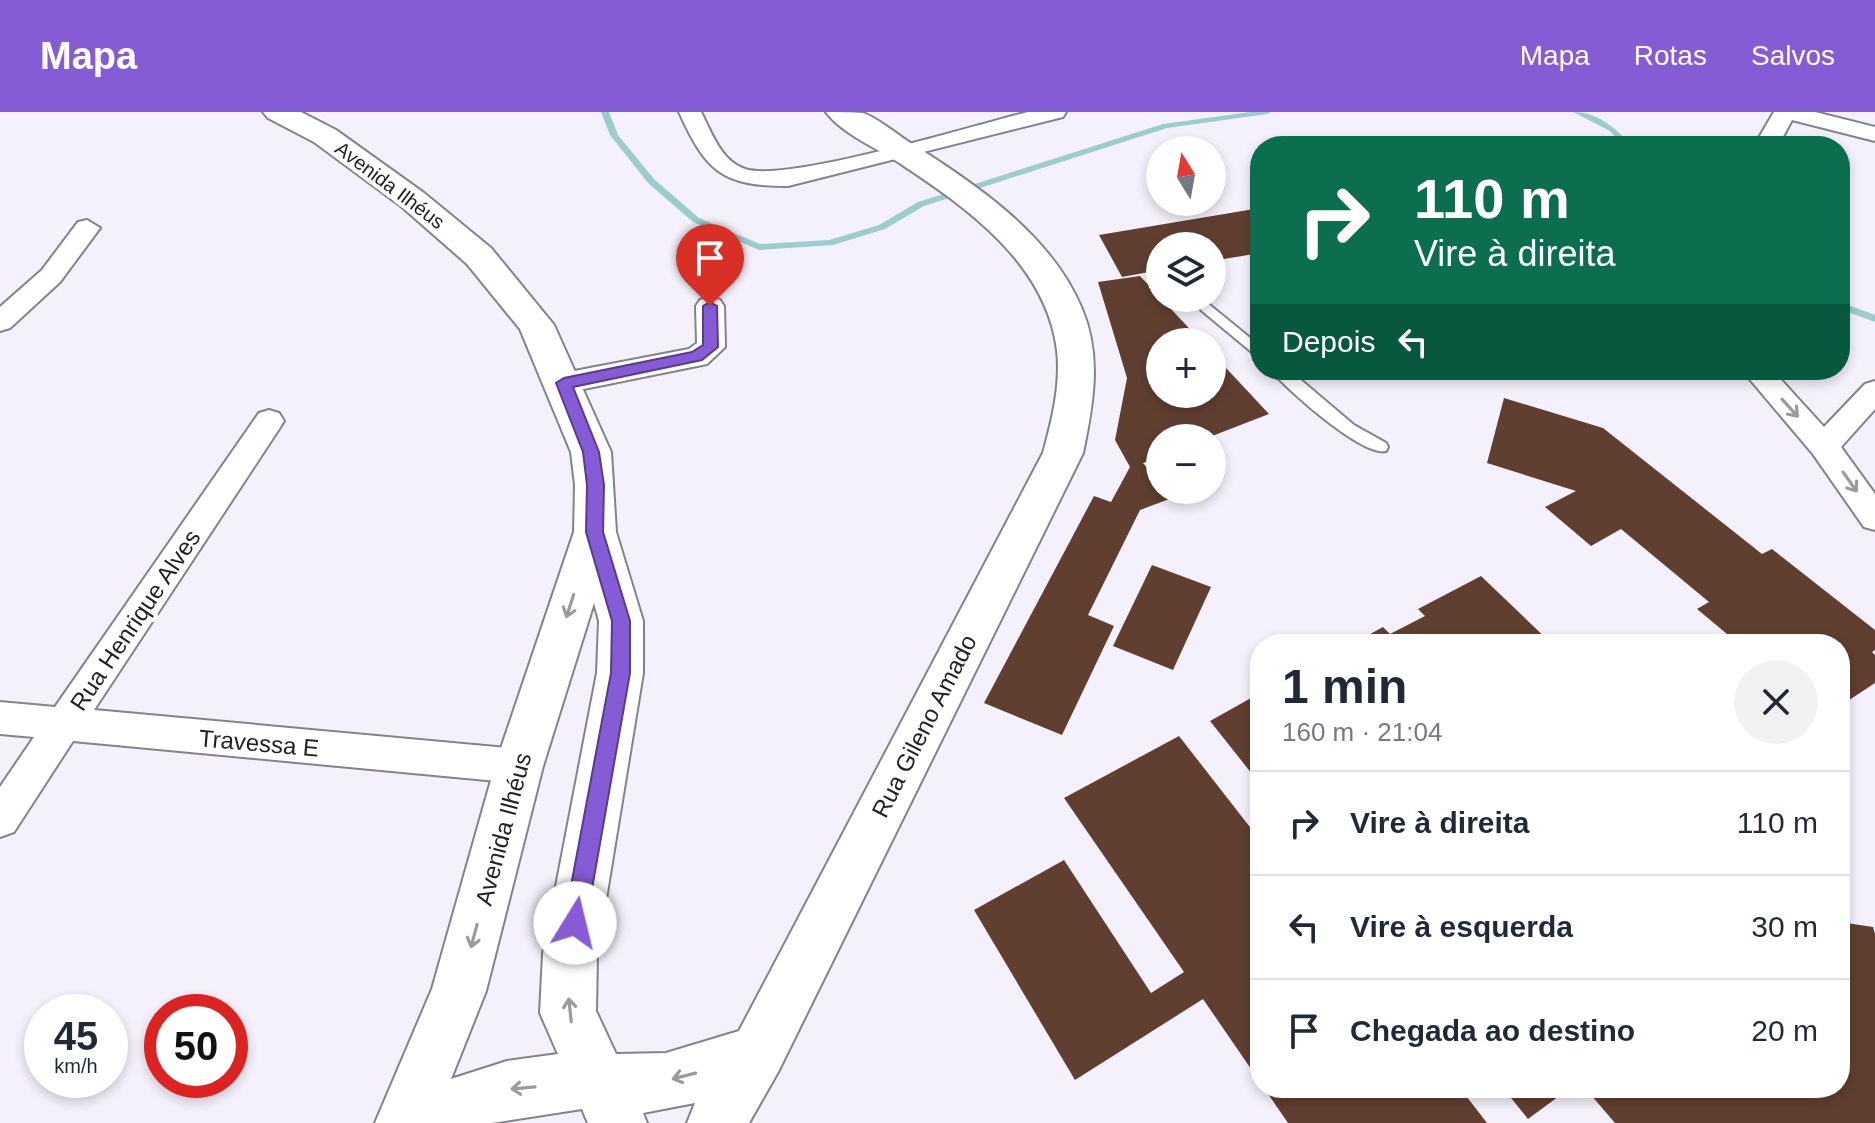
<!DOCTYPE html>
<html lang="pt">
<meta charset="utf-8">
<style>
body{margin:0;font-family:Helvetica,sans-serif;background:#f2f2f3;color:#1f2937;height:100vh;display:flex;flex-direction:column;font-size:30px;white-space:nowrap}
*{box-sizing:border-box;margin:0}
p{font-size:26px;color:#747a83}
.icon{flex:none;width:44px;height:44px;fill:none;stroke:currentColor;stroke-width:2;stroke-linecap:round;stroke-linejoin:round}
.map{position:relative;flex:1;overflow:hidden}
.sheet{position:absolute;left:1250px;top:522px;width:600px;height:464px;display:flex;flex-direction:column;background:#fff;border-radius:32px;box-shadow:0 4px 12px #0003}
.sheet>*{flex:none}
.banner{position:absolute;left:1250px;top:24px;width:600px;height:244px;border-radius:32px;box-shadow:0 4px 12px #0003;background:#0b6e4f;color:#fff;overflow:hidden}
.needle{width:52px;rotate:349deg}
.buttons{position:absolute;left:1146px;top:24px;display:grid;gap:16px}
.buttons a{display:grid;place-items:center;width:80px;height:80px;border-radius:50%;background:#fff;box-shadow:0 4px 12px #0003;font-size:40px}
.speed{position:absolute;left:24px;top:882px;display:flex;gap:16px;font-size:40px;font-weight:700;text-align:center}
.speed>*{display:grid;place-content:center;width:104px;height:104px;border-radius:50%;background:#fff;box-shadow:0 4px 12px #0003;line-height:1}
.speed small{font-size:20px;font-weight:400}
.speed .limit{border:12px solid #d22;background:#fff;color:#111}
.pin{position:absolute;display:grid;place-items:center;width:68px;height:68px;color:#fff;margin:-82px -34px;border-radius:50% 50% 50% 0;rotate:-45deg;box-shadow:0 0 8px #0007}
.pin .icon{rotate:45deg}
.me{position:absolute;width:88px;margin:-44px;rotate:9deg;stroke-linejoin:round;filter:drop-shadow(0 0 6px #0008)}
.turn{display:flex;align-items:center;gap:28px;height:168px;padding:0 32px;font-size:36px}
.turn .icon{width:104px;height:104px;stroke-width:2.5}
.turn b{display:block;font-size:56px;line-height:68px}
.then{display:flex;align-items:center;height:76px;padding:0 32px;background:#0003;gap:16px;font-size:30px}
.round{display:grid;place-items:center;flex:none;width:84px;height:84px;border-radius:42px;background:#f2f2f3}
.head{display:flex;align-items:center;justify-content:space-between;height:136px;padding:0 32px}
h1{font-size:48px;font-weight:700;line-height:60px}
ul{padding:0;list-style:none}
li{display:flex;align-items:center;gap:24px;height:104px;padding:0 32px;border-top:2px solid #e0e1e3}
li div{flex:1}
li b{display:block;font-size:30px}
li em{font-style:normal}
header{display:flex;align-items:center;gap:48px;box-sizing:border-box;height:112px;padding:0 40px;background:#865cd6;color:#fff}
header strong{font-size:38px}
nav{display:flex;gap:44px;margin-inline-start:auto;font-size:28px}
.map>svg:first-child{display:block}
.lines{fill:none;stroke-linecap:round;stroke-linejoin:round}
.stream{fill:#9bcdcc;fill-rule:evenodd}
.building{fill:#603f30}
.service-casing{stroke:#84828b;stroke-width:4}
.minor-casing{stroke:#84828b;stroke-width:4}
.secondary-casing{stroke:#84828b;stroke-width:4}
.service{fill:#fff;fill-rule:evenodd}
.minor{fill:#fff;fill-rule:evenodd}
.secondary{fill:#fff;fill-rule:evenodd}
.oneway{stroke:#9b9a9c}
.route{fill:#865cd6;stroke:#573c8b;stroke-width:2}
.labels{text-anchor:middle;dominant-baseline:central;stroke-width:8;stroke-linejoin:round;paint-order:stroke}
.far-street-label{font-size:20px;fill:#201f22;stroke:#fff}
.street-label{font-size:24px;fill:#201f22;stroke:#fff}
</style>
<header>
<strong>Mapa</strong>
<nav><a>Mapa</a><a>Rotas</a><a>Salvos</a></nav>
</header>
<div class="map">
<svg width="1875" height="1011" viewBox="0 0 1875 1011">
<rect width="100%" height="100%" fill="#f4f1fc"/>
<g class="lines">
<g class="stream">
<path d="M601 0H609L618 23 654 67 699 106 760 132 829 128 879 113 918 90 1163 12 1250 0H1271L1267 2 1167 16 924 94 885 117 833 133 759 138 693 110 648 71 610 23Z"/>
<path d="M1573 0C1597 0 1617 16 1631 34H1623L1610 19Z"/>
<path d="M1840 190 1875 203V210L1840 197Z"/>
</g>
</g>
<g class="building">
<path d="M1260 96V141L1212 149V134H1160V158L1122 165 1099 123Z"/>
<path d="M1140 164 1202 230H1160V282H1212V241L1269 302 1207 326H1160V344L1143 351 1160 371V378H1165L1172 386 1140 398 1088 503 1114 514 1062 623 984 591 1094 384 1111 390 1130 355 1115 328 1127 266 1098 170Z"/>
<path d="M1504 286 1603 316 1762 442 1772 437 1875 518V538L1872 540 1875 543V571L1840 594V532H1739L1697 497 1709 490 1621 417 1591 434 1545 395 1576 379 1487 351Z"/>
<path d="M1152 453 1211 475 1173 558 1113 534Z"/>
<path d="M1481 464 1552 532H1352L1383 515 1390 522 1425 504 1418 497Z"/>
<path d="M1260 581V672L1210 609Z"/>
<path d="M1179 624 1260 728V970L1203 887 1075 968 974 798 1064 748 1151 881 1184 860 1064 686Z"/>
<path d="M1840 810 1873 815 1875 822V1011H1615L1585 976H1840Z"/>
<path d="M1264 976H1460L1487 1011H1288Z"/>
<path d="M1503 976H1570L1528 1007Z"/>
</g>
<g class="lines">
<defs>
<g id="service">
<path d="M1206 190 1260 234V247L1201 198V192Z"/>
<path d="M1271 258H1289L1354 313 1386 331 1388 335 1386 339C1363 345 1286 277 1271 258Z"/>
</g>
<g id="minor">
<path d="M679 0H701C712 21 721 49 745 57 787 71 975 13 1028 0H1066L1063 5 788 74C721 74 706 59 679 0Z"/>
<path d="M1774 0H1815L1875 15V29L1792 8 1778 34H1754Z"/>
<path d="M87 108 100 116 60 170 10 216 0 219V195L42 158 78 110Z"/>
<path d="M710 185 720 188 724 194 725 235 707 252 564 281 554 278 550 271 554 264 564 261 689 237 697 231 696 194 700 188Z"/>
<path d="M1742 258H1772L1824 315 1865 272 1875 269V297L1841 335 1875 382V418L1864 415 1813 342Z"/>
<path d="M269 298 279 301 284 309 279 317 94 598 519 637 532 642 538 654 532 666 519 671 73 629 14 720 0 725V675L34 625 0 622V590L55 595 259 301Z"/>
</g>
<path id="secondary" d="M263 0H301L336 18 424 81 491 136 554 213 611 340 616 420 643 509V561L597 842 596 899 616 942 666 941 739 919 1043 341C1052 308 1061 273 1057 238 1046 152 969 97 901 52 879 37 842 22 826 0 837 0 853 0 863 1 879 7 895 21 909 30 975 72 1051 122 1082 197 1102 244 1093 293 1083 341L778 960 749 1011H687L695 991 643 1001 647 1011H588L582 997 492 1011H375L432 877 495 654 574 420 575 373 571 340 520 217 467 152 402 95 314 30 268 6ZM594 491 599 509 597 561 543 842 540 901 558 942 507 949 451 967 486 879 543 654Z"/>
</defs>
<use href="#service" class="service-casing"/>
<use href="#minor" class="minor-casing"/>
<use href="#secondary" class="secondary-casing"/>
<use href="#service" class="service"/>
<use href="#minor" class="minor"/>
<use href="#secondary" class="secondary"/>
</g>
<defs><path id="oneway-shaft" d="M-6 0H5M1.5-3L5.5 0L1.5 3" fill="none" stroke-width="1.6" stroke-linecap="round" stroke-linejoin="round" transform="scale(2)"/></defs>
<g class="oneway">
<use href="#oneway-shaft" transform="translate(1790 296) rotate(48)"/>
<use href="#oneway-shaft" transform="translate(1850 370) rotate(55)"/>
<use href="#oneway-shaft" transform="translate(570 494) rotate(108)"/>
<use href="#oneway-shaft" transform="translate(474 824) rotate(105)"/>
<use href="#oneway-shaft" transform="translate(570 898) rotate(-96)"/>
<use href="#oneway-shaft" transform="translate(684 964) rotate(166)"/>
<use href="#oneway-shaft" transform="translate(523 976) rotate(175)"/>
</g>
<path class="route" d="M710 190 717 194 718 235 702 248 573 275 599 340 604 373 603 420 630 509V561L586 811 583 818 575 821 567 818 564 811 611 561 612 509 586 420 587 373 583 340 556 271 564 266 692 240 703 233V194Z"/>
<g class="labels">
<g class="far-street-label">
<text transform="translate(390 73) rotate(37)">Avenida Ilhéus</text>
</g>
<g class="street-label">
<text transform="translate(135 508) rotate(-56)">Rua Henrique Alves</text>
<text transform="translate(924 614) rotate(-63)">Rua Gileno Amado</text>
<text transform="translate(259 631) rotate(5)">Travessa E</text>
<text transform="translate(503 717) rotate(-75)">Avenida Ilhéus</text>
</g>
</g>
</svg>
<div class="buttons">
<a><svg class="needle" viewBox="-14 -14 28 28"><path d="M0-13l5 13h-10z" fill="#e53935"/><path d="M0 13l5-13h-10z" fill="#747a83"/></svg></a>
<a><svg class="icon" aria-label="layers" viewBox="0 0 24 24"><path d="M12 4l9 5-9 5-9-5zM3 14l9 5 9-5"/></svg></a>
<a>+</a>
<a>−</a>
</div>
<div class="speed"><div>45<small>km/h</small></div><div class="limit">50</div></div>
<div class="pin" style="left:710px;top:194px;background:#d93025"><svg class="icon" aria-label="arrive" viewBox="0 0 24 24"><path d="M6 21V4h12l-3 4 3 4H6"/></svg></div>
<svg class="me" style="left:575px;top:811px" viewBox="-20 -20 40 40"><circle r="19" fill="#fff"/><path d="M0-13L10 11 0 6-10 11z" fill="#865cd6"/></svg>
<div class="banner">
<div class="turn"><svg class="icon" aria-label="right" viewBox="0 0 24 24"><path d="M7 20v-9h11M14 6l5 5-5 5"/></svg><div><b>110 m</b>Vire à direita</div></div>
<div class="then">Depois<svg class="icon" aria-label="left" viewBox="0 0 24 24"><path d="M17 20v-9H6M10 6l-5 5 5 5"/></svg></div>
</div>
<section class="sheet">
<div class="head"><div><h1>1 min</h1><p>160 m · 21:04</p></div><a class="round"><svg class="icon" aria-label="close" viewBox="0 0 24 24"><path d="M6 6l12 12M18 6L6 18"/></svg></a></div>
<ul>
<li><svg class="icon" aria-label="right" viewBox="0 0 24 24"><path d="M7 20v-9h11M14 6l5 5-5 5"/></svg><div><b>Vire à direita</b></div><em>110 m</em></li>
<li><svg class="icon" aria-label="left" viewBox="0 0 24 24"><path d="M17 20v-9H6M10 6l-5 5 5 5"/></svg><div><b>Vire à esquerda</b></div><em>30 m</em></li>
<li><svg class="icon" aria-label="arrive" viewBox="0 0 24 24"><path d="M6 21V4h12l-3 4 3 4H6"/></svg><div><b>Chegada ao destino</b></div><em>20 m</em></li>
</ul>
</section>
</div>
